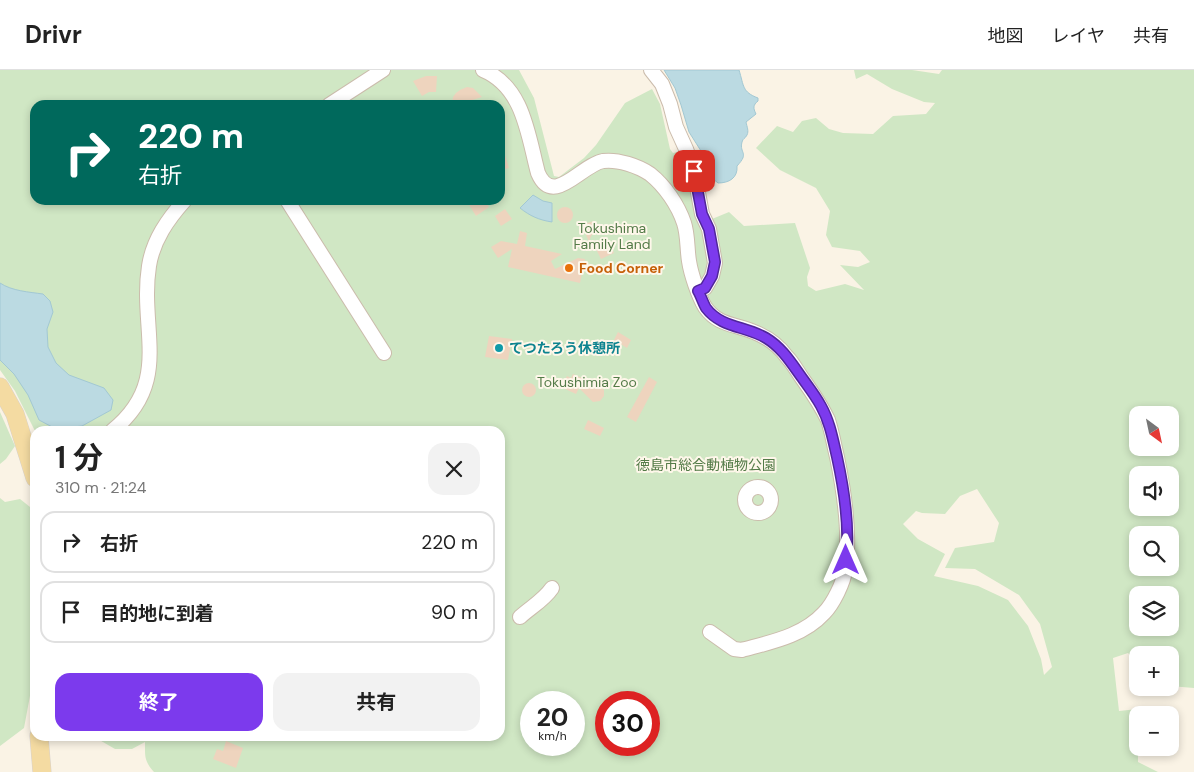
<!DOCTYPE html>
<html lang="ja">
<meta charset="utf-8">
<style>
body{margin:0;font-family:"DM Sans","Noto Sans JP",sans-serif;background:#f2f2f2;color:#222;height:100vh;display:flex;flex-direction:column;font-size:19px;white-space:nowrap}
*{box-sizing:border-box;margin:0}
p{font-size:16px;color:#767676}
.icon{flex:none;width:28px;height:28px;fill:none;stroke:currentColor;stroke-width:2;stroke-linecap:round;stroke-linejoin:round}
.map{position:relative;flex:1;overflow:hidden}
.sheet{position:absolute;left:30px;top:356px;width:475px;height:315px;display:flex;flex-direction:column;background:#fff;border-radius:15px;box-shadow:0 2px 8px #0003}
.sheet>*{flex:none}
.banner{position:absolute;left:30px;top:30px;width:475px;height:105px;border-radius:15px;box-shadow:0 2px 8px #0003;background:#00695c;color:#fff;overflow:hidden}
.needle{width:32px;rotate:147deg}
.controls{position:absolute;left:1129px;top:336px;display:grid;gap:10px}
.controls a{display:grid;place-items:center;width:50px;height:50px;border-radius:10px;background:#fff;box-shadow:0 2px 8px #0003;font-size:25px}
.speed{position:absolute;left:520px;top:621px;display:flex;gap:10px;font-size:25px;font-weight:700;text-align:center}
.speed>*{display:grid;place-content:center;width:65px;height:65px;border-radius:50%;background:#fff;box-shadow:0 2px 8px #0003;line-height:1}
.speed small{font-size:12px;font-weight:400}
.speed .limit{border:8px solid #d22;background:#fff;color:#111}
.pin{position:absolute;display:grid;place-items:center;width:42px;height:42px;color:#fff;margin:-21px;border-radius:10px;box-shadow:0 2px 8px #0006}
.me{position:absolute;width:55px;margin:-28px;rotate:0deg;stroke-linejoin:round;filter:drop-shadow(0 0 4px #0008)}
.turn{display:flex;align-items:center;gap:18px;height:105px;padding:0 25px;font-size:22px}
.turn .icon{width:65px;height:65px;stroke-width:2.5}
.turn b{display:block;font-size:35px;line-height:42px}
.round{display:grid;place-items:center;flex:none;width:52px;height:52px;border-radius:15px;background:#f2f2f2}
.summary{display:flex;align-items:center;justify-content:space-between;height:85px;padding:0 25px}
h1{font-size:30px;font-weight:700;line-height:38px}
.primary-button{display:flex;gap:10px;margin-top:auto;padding:10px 25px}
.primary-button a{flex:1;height:58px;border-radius:15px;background:#7c3aed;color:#fff;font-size:20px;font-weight:700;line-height:58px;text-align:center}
.primary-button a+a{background:#f2f2f2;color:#222}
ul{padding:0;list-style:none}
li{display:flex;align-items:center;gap:15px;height:62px;margin:0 10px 8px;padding:0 15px;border:2px solid #e0e0e0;border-radius:15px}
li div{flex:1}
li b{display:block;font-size:19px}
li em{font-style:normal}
header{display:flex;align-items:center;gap:30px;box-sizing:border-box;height:70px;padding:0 25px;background:#fff;border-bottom:1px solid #e0e0e0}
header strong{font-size:24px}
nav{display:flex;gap:28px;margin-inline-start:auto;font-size:18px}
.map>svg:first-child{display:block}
.green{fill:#d0e7c4;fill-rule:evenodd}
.water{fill:#bbdae2;stroke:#a2c8d3}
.building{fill:#eed4be}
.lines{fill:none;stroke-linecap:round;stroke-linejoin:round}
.minor-casing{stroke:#cbbcac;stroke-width:16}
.major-casing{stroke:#d7d1cd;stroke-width:19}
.minor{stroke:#fff;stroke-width:14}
.major{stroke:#f4dba2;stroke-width:18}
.route-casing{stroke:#51269a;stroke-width:12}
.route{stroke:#7c3aed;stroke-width:9}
.food-dot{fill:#e8710a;stroke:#fef7ea;stroke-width:2}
.culture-dot{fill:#0f9aa8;stroke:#fef7ea;stroke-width:2}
.labels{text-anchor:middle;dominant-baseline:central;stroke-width:4;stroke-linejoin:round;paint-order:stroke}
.park-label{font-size:14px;fill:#547b48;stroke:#fef7ea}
.food-label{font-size:14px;font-weight:bold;fill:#c56008;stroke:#fef7ea;text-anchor:start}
.culture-label{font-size:14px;font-weight:bold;fill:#0d838f;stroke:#fef7ea;text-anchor:start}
</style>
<header>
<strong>Drivr</strong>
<nav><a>地図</a><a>レイヤ</a><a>共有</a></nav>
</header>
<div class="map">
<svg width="1194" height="702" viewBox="0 0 1194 702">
<rect width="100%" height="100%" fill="#faf3e5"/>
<g class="green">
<path d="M0 0H519L534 28 554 106 559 107 584 88 596 75 625 33 652 19 660 34 670 79 673 83 689 79 704 139 712 149 729 142 744 156 795 153 810 198 807 207 808 216 816 221 845 214 864 220 840 195 858 197 870 192 860 181 832 177 826 165 830 141 816 118 780 100 756 78 777 56 793 62 802 51 816 48 829 59 843 63 873 64 893 46 926 44 935 33 924 32 892 19 867 4 856 9 854 0H912L939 4 942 0H1194V618L1170 616V585H1138L1137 592 1128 583 1113 588 1119 641 1147 638 1165 642V645H1138V678H1139L1138 679V692L1158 702H154C144 691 145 686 145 672L132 679H115L96 668 94 666H500V361H35L15 321 0 300ZM35 35H500V130H35ZM1138 345H1170V378H1138ZM1138 405H1170V438H1138ZM977 419 999 453 994 472 955 478 945 498 975 499 1019 525 1040 554 1052 597 1044 605 1041 589 1028 556 1008 530 978 516 934 506 945 484 918 469 903 454 916 441 922 443 945 444 960 426ZM1138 465H1170V498H1138ZM1138 525H1170V558H1138ZM531 632H574V675H531ZM606 632H649V675H606Z"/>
<path d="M0 342 15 376 6 389 0 394Z"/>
<path d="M0 428 5 432 20 429 30 437 35 462V599L24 658 0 676Z"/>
</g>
<g class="water">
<path d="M664 0H739C744 16 742 22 758 28V31C753 35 753 38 756 44L746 52C747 57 749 61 747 65 745 69 743 68 742 72 739 84 750 82 737 96 738 108 729 113 718 113L712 108 704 96 701 81 689 62 681 35 675 18Z"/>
<path d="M533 125 543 131 552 133V152C539 150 530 146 520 138Z"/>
<path d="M0 213C12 221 29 222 43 224L50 231 53 242 47 259 48 277 56 293 69 305 104 318 113 330 111 340 82 356 56 359 39 350 28 325 14 304 0 290Z"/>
</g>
<g class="building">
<path d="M426 6H437L436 22H429L422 26 413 11Z"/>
<path d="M467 17 473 18 482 27 456 35H452L453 27 456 23 460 20Z"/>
<path d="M500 76H502L509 98 500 100Z"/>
<path d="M466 130H485L489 137 476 146Z"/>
<circle cx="565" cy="145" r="8"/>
<path d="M505 139 512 149 501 156 495 146Z"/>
<path d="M594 151 593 153 596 158V161L591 166 589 172 584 160V154Z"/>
<path d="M520 161 527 163 525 176 562 184 551 191 555 199 578 188 585 189 580 213 508 197 512 179 498 188 491 177 501 171 517 174Z"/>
<path d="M609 173 614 183 601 189 596 179Z"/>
<path d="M618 262 631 270 627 278 614 270Z"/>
<path d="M489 266 512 269 508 290 485 287Z"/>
<path d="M573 304 584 309 579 318 599 316 604 320V326L600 331 593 332 579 318 576 324 561 317 567 306 571 308Z"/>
<path d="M649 307 657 312 636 352 627 347Z"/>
<circle cx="529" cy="320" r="7"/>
<path d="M588 350 604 358 600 366 584 359Z"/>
<path d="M226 671 243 678 236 698 213 689 217 679 223 681Z"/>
</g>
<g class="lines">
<defs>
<g id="minor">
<path d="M483 0C524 17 528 66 538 103 553 138 581 95 603 91 618 89 638 96 650 104 665 116 678 135 684 153 688 165 687 179 689 191 691 204 698 225 705 237 718 256 736 254 754 262 767 267 779 276 787 287 793 293 797 301 802 308 812 322 821 335 828 350 832 362 834 375 837 387 844 421 851 465 845 500 844 512 833 534 824 543 803 566 771 572 742 580L734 579 710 562"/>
<path d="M651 0 662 14 670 34 676 57 686 79 694 101 702 144 709 159 715 193 712 206 705 218 698 221"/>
<path d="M329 35 383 0"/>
<path d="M287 130 384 283"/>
<path d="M112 361C173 312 139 260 149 196 153 170 168 149 185 130"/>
<circle cx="758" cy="430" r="13"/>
<path d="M520 547C531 537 544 530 552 518"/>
</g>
<g id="major">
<path d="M0 317 15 344 35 408"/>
<path d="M39 666 42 702"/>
</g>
</defs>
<use href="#minor" class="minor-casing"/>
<use href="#major" class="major-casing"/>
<use href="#minor" class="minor"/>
<use href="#major" class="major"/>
</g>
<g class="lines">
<defs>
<path id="route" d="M694 101 702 144 709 159 715 192 712 206 705 218 698 221C701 226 703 233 706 238 721 258 746 256 766 268 781 277 790 291 800 305 807 315 815 325 821 336 830 352 833 370 837 387 844 419 850 458 846 490"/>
</defs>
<use href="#route" class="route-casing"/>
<use href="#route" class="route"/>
</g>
<circle class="food-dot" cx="569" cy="198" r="5"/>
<circle class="culture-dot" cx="499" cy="278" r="5"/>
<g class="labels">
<g class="park-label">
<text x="612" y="158">Tokushima<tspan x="612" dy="16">Family Land</tspan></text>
<text x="587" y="312">Tokushimia Zoo</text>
<text x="706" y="395">徳島市総合動植物公園</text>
</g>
<g class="food-label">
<text x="579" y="198">Food Corner</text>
</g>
<g class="culture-label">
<text x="509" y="278">てつたろう休憩所</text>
</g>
</g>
</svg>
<div class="controls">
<a><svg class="needle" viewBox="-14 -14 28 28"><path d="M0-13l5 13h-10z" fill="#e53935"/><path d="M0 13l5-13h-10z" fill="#767676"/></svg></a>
<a><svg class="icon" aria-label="sound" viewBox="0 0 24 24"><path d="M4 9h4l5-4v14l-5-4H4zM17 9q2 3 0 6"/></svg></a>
<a><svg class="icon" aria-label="search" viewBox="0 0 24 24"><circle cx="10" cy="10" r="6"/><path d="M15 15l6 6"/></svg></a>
<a><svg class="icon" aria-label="layers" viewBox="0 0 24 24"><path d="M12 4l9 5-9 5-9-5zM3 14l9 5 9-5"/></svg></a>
<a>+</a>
<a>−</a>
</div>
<div class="speed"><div>20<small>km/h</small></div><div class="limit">30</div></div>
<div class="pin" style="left:694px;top:101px;background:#d93025"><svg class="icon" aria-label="arrive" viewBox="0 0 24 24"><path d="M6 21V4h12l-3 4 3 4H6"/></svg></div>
<svg class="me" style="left:846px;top:490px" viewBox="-20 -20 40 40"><path d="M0-17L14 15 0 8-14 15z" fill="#7c3aed" stroke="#fff" stroke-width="4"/></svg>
<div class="banner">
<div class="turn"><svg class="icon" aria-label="right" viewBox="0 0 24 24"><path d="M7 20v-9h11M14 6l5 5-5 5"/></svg><div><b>220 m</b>右折</div></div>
</div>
<section class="sheet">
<div class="summary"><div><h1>1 分</h1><p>310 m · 21:24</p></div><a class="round"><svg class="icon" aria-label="close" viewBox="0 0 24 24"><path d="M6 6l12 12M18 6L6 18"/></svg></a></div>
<ul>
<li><svg class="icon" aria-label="right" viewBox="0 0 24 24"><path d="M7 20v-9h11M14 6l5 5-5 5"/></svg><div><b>右折</b></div><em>220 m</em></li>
<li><svg class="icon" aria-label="arrive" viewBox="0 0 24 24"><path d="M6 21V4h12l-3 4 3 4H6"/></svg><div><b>目的地に到着</b></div><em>90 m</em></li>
</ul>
<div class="primary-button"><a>終了</a><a>共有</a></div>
</section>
</div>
